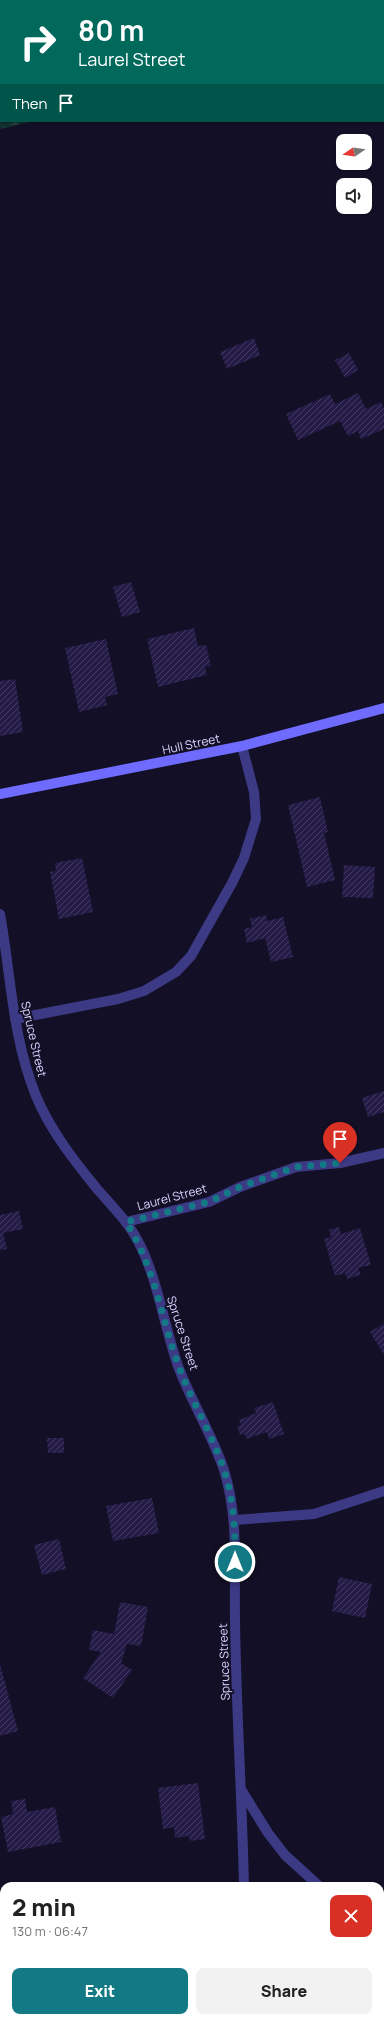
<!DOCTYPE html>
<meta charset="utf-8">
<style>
body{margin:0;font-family:Manrope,sans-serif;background:#f2f2f2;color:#222;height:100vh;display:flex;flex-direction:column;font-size:15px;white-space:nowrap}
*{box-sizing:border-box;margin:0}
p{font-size:13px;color:#767676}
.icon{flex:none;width:22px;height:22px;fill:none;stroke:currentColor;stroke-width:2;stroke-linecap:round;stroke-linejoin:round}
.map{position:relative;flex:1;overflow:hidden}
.drawer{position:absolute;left:0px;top:1882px;width:384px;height:140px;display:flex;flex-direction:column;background:#fff;border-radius:12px 12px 0 0;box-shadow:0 1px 3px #0004}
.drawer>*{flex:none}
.guide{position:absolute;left:0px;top:0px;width:384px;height:122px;box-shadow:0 1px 3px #0004;background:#00695c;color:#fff;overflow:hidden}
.needle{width:26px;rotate:257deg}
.fabs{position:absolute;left:336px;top:134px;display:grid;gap:8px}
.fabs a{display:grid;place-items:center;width:36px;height:36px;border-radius:8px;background:#fff;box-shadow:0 1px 3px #0004;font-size:20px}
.pin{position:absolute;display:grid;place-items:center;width:34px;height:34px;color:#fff;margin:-41px -17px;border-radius:50% 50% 50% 0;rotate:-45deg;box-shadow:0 0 4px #0007}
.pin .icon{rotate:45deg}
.me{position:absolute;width:44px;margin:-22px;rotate:0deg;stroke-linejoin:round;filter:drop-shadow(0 0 3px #0008)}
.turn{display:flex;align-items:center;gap:14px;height:84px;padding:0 12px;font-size:18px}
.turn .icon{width:52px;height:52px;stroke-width:2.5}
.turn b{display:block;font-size:28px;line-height:34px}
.then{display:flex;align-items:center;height:38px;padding:0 12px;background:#0003;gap:8px;font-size:15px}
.round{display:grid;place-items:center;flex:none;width:42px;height:42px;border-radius:8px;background:#f2f2f2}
.summary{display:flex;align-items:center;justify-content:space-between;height:68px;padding:0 12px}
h1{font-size:24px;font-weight:800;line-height:30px}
.button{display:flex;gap:8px;margin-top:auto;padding:8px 12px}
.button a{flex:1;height:46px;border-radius:8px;background:#137a85;color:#fff;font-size:16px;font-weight:800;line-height:46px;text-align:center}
.button a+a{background:#f2f2f2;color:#222}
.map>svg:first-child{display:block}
.forest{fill:url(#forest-firs)}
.wetland{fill:url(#wetland-marsh)}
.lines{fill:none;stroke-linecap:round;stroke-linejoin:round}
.stream{stroke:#0a1f44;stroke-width:9}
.building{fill:url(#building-hatch)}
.service{stroke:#3d3a85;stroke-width:10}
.minor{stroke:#3d3a85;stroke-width:10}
.secondary{stroke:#6f6bff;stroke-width:10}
.route{stroke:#137a85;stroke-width:7;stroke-dasharray:0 12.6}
.labels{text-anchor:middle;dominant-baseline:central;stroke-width:4;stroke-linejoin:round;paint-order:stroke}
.street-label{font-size:12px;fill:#d9d4ff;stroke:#130f26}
</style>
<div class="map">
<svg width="384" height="2022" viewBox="0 0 384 2022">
<defs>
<pattern id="forest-firs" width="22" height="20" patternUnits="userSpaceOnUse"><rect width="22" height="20" fill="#12302f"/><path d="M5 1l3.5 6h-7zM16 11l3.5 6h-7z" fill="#344d4e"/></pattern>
<pattern id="wetland-marsh" width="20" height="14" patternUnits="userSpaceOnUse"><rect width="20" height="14" fill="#12302f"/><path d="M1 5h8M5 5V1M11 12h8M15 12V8" fill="none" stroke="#344d4e"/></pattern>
<pattern id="building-hatch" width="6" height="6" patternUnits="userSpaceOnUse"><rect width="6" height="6" fill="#241b47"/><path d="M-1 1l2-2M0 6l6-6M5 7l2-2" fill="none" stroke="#433b63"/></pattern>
</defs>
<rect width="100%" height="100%" fill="#130f26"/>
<path class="forest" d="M267 0H384V29L383 1Z"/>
<path class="wetland" d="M0 0H267L1 1V121H34L0 129Z"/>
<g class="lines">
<g class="stream">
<path d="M383 57 384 58"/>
<path d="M0 117H1"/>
</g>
</g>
<g class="building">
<path d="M254 338 260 355 227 369 220 352Z"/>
<path d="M349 353 358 370 345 378 335 360Z"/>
<path d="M358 393 366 409 381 402 384 409V429L361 439 358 431 348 436 340 421 298 440 286 414 330 394 335 404Z"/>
<path d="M131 582 140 612 122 617 113 587Z"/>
<path d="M194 628 198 646 206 645 211 666 205 667 207 675 158 687 147 639Z"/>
<path d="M106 639 118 694 105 697 107 705 79 712 65 648Z"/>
<path d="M15 679 23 732 0 736V681Z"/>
<path d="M320 797 328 832 324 833 335 880 307 887 288 805Z"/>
<path d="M82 858 93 912 59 919 50 872 56 871 55 863Z"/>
<path d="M344 865 375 867 373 898 342 897Z"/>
<path d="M266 915 267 921 283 917 293 957 271 962 265 938 247 943 244 929 252 927 250 919Z"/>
<path d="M384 1091V1112L368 1117 362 1098Z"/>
<path d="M19 1211 23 1229 3 1233 7 1249 0 1250V1215Z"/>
<path d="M339 1227 341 1234 360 1228 371 1265 358 1268 361 1275 347 1279 345 1273 335 1276 324 1239 331 1237 329 1230Z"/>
<path d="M383 1324 384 1325V1355L370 1332Z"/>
<path d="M273 1402 284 1434 269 1439 267 1432 246 1439 245 1434 240 1435 237 1426 241 1425 239 1420 256 1413 254 1408Z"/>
<path d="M47 1438H64V1453H48Z"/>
<path d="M152 1498 159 1533 113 1541 106 1506Z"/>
<path d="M59 1539 66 1569 42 1575 34 1545Z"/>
<path d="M339 1577 372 1584 365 1618 332 1611Z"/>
<path d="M120 1602 148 1607 141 1646 127 1644 121 1663 132 1670 113 1698 83 1678 101 1652 89 1650 93 1630 114 1634Z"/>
<path d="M0 1664 18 1731 0 1736Z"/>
<path d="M198 1783 205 1839 190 1841 189 1836 175 1838 174 1827 163 1829 158 1788Z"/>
<path d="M25 1799 27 1812 55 1807 61 1842 8 1852 1 1817 13 1814 11 1801Z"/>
<path d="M83 2018H112L115 2022H77Z"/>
</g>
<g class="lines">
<path class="service" d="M15 1019 118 999 144 991 176 972 191 956 232 883 244 858 256 819 254 792 242 746"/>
<g class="minor">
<path d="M0 914C11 975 12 1037 36 1096 50 1130 75 1162 98 1190 113 1207 129 1223 139 1243 158 1280 164 1326 178 1366 191 1401 212 1434 224 1470 239 1518 234 1568 235 1618 236 1707 242 1797 244 1886"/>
<path d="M126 1222 209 1202 240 1187 296 1167 340 1163 384 1153"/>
<path d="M235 1520 314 1514 384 1491"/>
<path d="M242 1791 268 1833 285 1855 319 1886"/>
<path d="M0 1898 4 1899"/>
<path d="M380 1923H384"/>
<path d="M0 1994 4 2002"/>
<path d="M11 2018 13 2022"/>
</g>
<path class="secondary" d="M0 794 242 746 384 708"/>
</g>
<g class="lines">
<path class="route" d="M235 1562C235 1531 234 1500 224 1470 212 1434 192 1402 179 1367 161 1318 155 1267 126 1222L209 1202 240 1187 296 1167 340 1163"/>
</g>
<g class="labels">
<g class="street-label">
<text transform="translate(191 744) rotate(-12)">Hull Street</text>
<text transform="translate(34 1039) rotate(77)">Spruce Street</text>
<text transform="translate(172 1197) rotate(-15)">Laurel Street</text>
<text transform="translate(183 1333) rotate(72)">Spruce Street</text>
<text transform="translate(224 1662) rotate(-92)">Spruce Street</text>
</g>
</g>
</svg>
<div class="fabs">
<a><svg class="needle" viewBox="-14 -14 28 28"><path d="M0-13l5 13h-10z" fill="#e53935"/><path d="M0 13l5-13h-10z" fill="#767676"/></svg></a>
<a><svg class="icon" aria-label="sound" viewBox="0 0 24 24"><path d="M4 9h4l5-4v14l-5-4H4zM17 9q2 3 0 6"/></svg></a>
</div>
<div class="pin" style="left:340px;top:1163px;background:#d93025"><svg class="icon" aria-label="arrive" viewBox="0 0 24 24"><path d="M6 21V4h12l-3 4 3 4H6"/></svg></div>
<svg class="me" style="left:235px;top:1562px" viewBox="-20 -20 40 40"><circle r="17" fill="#137a85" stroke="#fff" stroke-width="3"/><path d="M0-11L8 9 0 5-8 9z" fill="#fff"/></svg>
<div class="guide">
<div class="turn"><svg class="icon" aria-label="right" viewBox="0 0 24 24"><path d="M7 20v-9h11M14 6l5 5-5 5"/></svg><div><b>80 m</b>Laurel Street</div></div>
<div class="then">Then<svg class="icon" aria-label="arrive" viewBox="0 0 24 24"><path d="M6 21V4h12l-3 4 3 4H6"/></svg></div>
</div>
<section class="drawer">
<div class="summary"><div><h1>2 min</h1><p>130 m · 06:47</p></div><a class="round" style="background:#d93025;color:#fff"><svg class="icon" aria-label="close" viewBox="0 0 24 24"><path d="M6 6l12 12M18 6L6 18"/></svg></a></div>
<div class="button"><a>Exit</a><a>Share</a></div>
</section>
</div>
